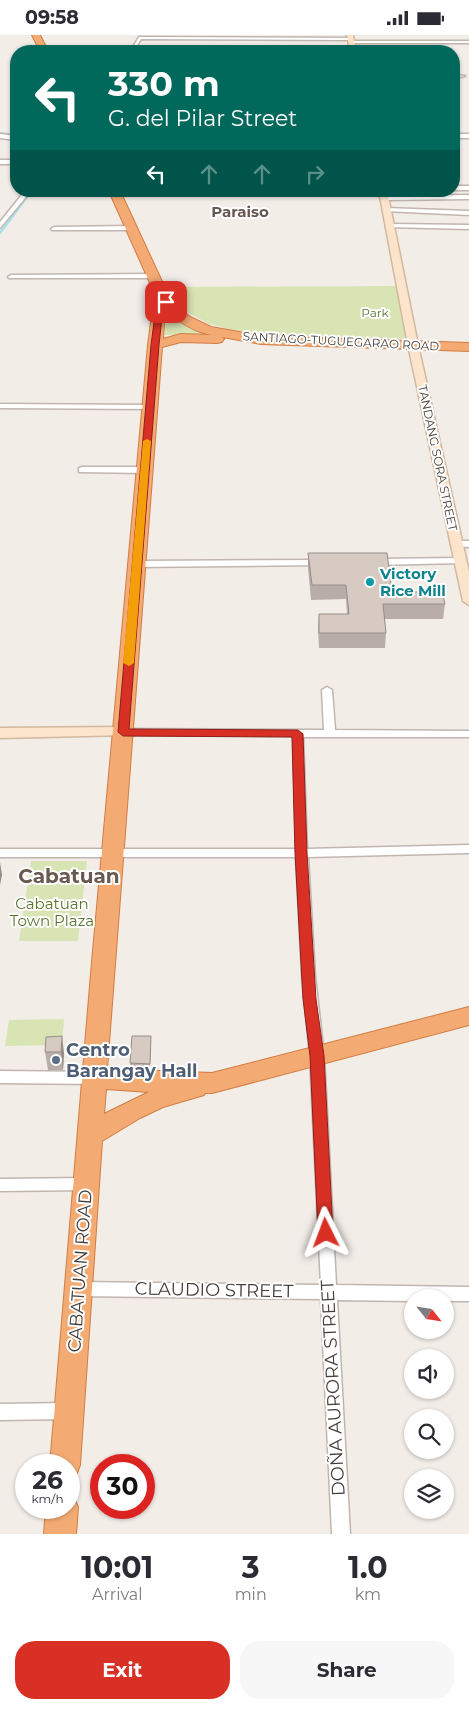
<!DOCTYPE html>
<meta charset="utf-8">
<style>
body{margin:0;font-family:Montserrat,sans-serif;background:#f7f7f7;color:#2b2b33;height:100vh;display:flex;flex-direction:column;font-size:19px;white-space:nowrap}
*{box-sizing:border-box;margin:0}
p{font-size:16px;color:#7c7c81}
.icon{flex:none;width:28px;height:28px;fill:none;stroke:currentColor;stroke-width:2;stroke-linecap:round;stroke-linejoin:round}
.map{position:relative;height:1499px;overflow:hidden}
.panel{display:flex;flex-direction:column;background:#fff;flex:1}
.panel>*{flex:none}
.guide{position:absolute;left:10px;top:10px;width:450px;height:152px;border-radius:20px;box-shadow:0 1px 4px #0004;background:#00695c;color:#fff;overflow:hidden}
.needle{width:32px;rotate:120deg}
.fabs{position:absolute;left:404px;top:1254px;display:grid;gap:10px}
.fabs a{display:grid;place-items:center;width:50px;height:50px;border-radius:50%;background:#fff;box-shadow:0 1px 4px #0004;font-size:25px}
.speed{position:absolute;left:15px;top:1419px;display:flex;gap:10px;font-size:25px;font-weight:700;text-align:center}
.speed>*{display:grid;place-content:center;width:65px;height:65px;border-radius:50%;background:#fff;box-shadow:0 1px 4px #0004;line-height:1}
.speed small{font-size:12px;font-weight:400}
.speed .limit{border:8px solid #d22;background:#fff;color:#111}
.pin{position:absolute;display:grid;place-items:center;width:42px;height:42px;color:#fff;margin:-21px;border-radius:10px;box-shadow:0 2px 8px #0006}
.me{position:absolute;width:55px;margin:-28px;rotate:357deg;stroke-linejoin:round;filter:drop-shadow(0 0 4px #0008)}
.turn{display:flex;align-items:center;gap:18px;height:105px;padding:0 15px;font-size:22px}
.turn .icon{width:65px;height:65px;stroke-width:2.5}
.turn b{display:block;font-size:35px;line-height:42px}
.lanes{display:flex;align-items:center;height:48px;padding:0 15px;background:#0003;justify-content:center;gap:25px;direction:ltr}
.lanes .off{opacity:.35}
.eta{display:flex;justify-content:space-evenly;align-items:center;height:85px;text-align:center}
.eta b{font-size:30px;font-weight:700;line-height:35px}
.action{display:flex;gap:10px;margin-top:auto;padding:10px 15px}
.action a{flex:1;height:58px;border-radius:20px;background:#d93025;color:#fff;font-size:20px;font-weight:700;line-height:58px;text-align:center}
.action a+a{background:#f7f7f7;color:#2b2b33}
.status{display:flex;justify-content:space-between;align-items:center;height:35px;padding:0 25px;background:#fff;direction:ltr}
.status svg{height:14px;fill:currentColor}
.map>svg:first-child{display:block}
.green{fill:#d9e4b4}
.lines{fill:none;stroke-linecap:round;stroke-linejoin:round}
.stream-far1{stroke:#a9dfeb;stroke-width:2}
.stream{stroke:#a9dfeb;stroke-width:2.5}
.street-casing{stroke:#c1b6af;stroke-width:3}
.secondary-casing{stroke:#d2b89d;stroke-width:3}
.highway-casing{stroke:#d27d43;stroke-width:2}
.street{fill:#fff;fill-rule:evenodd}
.secondary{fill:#fbe4cb;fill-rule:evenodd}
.highway{fill:#f3ab73;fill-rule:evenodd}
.wall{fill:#b9aea7}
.shaded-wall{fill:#968d88}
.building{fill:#d7cac2;stroke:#968d88}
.route{fill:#d93025;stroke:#8d1f18}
.slow{fill:#f59e0b}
.culture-dot{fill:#0f9aa8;stroke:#fff;stroke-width:2}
.service-dot{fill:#5c6f8a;stroke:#fff;stroke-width:2}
.labels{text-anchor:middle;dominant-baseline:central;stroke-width:4;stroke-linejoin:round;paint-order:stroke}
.far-park-label{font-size:12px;fill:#58742f;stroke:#fff}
.far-street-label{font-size:12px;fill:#463d37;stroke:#fff}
.far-quarter-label{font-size:15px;font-weight:bold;fill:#68584f;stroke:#fff}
.culture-label{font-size:15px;font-weight:bold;fill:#0d838f;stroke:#fff;text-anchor:start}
.park-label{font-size:15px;fill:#58742f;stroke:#fff}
.near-service-label{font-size:18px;font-weight:bold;fill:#4e5e75;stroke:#fff;text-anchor:start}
.near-street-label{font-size:18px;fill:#463d37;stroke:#fff}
.district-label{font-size:20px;font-weight:bold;fill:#68584f;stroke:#fff}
</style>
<div class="status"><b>09:58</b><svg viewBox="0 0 49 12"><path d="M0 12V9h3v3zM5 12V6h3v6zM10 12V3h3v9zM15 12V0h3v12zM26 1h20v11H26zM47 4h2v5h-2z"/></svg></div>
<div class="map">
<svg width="469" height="1499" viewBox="0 0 469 1499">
<rect width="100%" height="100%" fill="#f3ede8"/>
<g class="green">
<path d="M398 251 407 304 272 300 232 295 209 289 185 276 169 252Z"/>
<path d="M166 273C179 290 195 295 215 301L165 300Z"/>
<path d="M31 826H87L78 906H19Z"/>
<path d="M64 984 62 1010 5 1011 9 985Z"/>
</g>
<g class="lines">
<g class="stream-far1">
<path d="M0 98 16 100"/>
<path d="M23 167 32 156"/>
</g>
<path class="stream" d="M0 198 24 166"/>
<defs>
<g id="street">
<path d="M139 2 350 3 352 4 350 5 141 4 135 14 43 15 41 14 43 13 133 12Z"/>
<path d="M351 6H469V8H349Z"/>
<path d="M454 40 465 41 454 43Z"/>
<path d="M0 99 16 101V105L0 103Z"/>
<rect x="454" y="99" width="15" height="4"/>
<rect x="0" y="125" width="16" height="4"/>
<rect x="454" y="151" width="15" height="4"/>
<path d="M25 156H31L0 193V187Z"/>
<path d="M469 160V164L383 165 380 163 383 161Z"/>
<path d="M386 173 469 176V180L384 176 383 175Z"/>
<path d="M390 189 469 190V194L388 192 387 191Z"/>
<path d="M54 192 131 191 134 193 131 195H52L51 194Z"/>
<path d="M11 240 154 239 157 241 154 243H9L8 242Z"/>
<path d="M0 369 150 370 154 372 150 374 0 373Z"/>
<path d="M82 432H145L149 435 145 438 79 437V433Z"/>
<path d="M456 506H469V512L453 511 451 509Z"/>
<path d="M460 523 463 524V528L374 530 369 527 374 524Z"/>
<path d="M323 525 326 526V530L136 532 131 529 136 526Z"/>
<path d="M327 652 332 655 335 695 469 696V702H303L307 814 469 810V818L308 822 315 941 324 1021 336 1250 469 1252V1266H445V1262H412V1266L337 1265 350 1499H332L321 1264 79 1261 73 1259 71 1254 73 1249 79 1247 321 1250 310 1021 302 941 296 822H0V814H296L293 701 123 700 118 697 123 694 324 695 322 655Z"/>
<path d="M0 1036 95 1037 100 1039 102 1043 100 1047 95 1049 0 1048Z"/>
<path d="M86 1143 91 1144 93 1149 91 1154 86 1155 0 1156V1144Z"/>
<path d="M68 1368 74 1370 76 1376 74 1382 68 1384 0 1385V1369Z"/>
</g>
<g id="secondary">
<path d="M347 0H353L356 16H350Z"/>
<path d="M379 156H387L418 310 469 537V570L463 566 408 310Z"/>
<path d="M123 692 128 694 130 697 128 700 0 703V693Z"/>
</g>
<g id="highway">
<path d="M32 0H40L48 16H40Z"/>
<path d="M109 156H120L171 266 190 282 211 292 261 301 469 308V316L261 309 222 302 224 304 222 307 217 308 181 307 162 312 107 1034 212 1038 469 972V990L212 1058H205L204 1060 163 1072 140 1083 102 1106 80 1430 76 1441 69 1444V1430H50L92 927 148 310 153 272 158 266ZM165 275C179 287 194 297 212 300L181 299 163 304ZM106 1054 149 1057 104 1079Z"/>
<path d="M69 1459 73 1461 78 1472 76 1499H44L46 1472H69Z"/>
</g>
</defs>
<use href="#street" class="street-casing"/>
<use href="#secondary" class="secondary-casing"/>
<use href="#highway" class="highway-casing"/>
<use href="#street" class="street"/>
<use href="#secondary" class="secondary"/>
<use href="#highway" class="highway"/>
</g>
<g class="wall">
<path d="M308 518 392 557 445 569 443 584H384L386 598 385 613H319L318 594 319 579H347L346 564 311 565 308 533Z"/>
<path d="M46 1002 64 1018 63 1035H48L45 1017Z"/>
<path d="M151 1005 150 1034 131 1033 130 1028Z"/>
</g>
<g class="shaded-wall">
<path d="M0 827 2 840 0 850Z"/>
<path d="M62 1001 64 1018 63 1035 61 1017Z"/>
</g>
<g class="building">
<path d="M308 518H387L392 557H442L445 569H383L386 598H319V579H349L346 550H312Z"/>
<path d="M62 1001 61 1017H45L46 1002Z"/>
<path d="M132 1001H151L150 1029 130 1028Z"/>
</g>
<path class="route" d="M163 265 169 267 163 273 159 310 129 694 298 695 303 699 307 818 316 964 324 1021 333 1198 331 1203 326 1205 320 1203 318 1198 310 1021 303 964 295 818 292 702 123 701 118 697 151 310 156 272Z"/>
<path class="slow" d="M147 404 151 406 134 628 129 631 123 628 143 406Z"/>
<circle class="culture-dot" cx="370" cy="547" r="5"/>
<circle class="service-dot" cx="56" cy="1025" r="5"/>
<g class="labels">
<g class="far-park-label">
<text x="375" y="277">Park</text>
</g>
<g class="far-street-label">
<text transform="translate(341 306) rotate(3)">SANTIAGO-TUGUEGARAO ROAD</text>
<text transform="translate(438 423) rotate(78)">TANDANG SORA STREET</text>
</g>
<g class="far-quarter-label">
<text x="240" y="176">Paraiso</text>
</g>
<g class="culture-label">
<text x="380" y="538">Victory<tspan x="380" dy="17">Rice Mill</tspan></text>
</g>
<g class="park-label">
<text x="52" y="868">Cabatuan<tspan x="52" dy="17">Town Plaza</tspan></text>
</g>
<g class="near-service-label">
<text x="66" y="1015">Centro<tspan x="66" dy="21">Barangay Hall</tspan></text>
</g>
<g class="near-street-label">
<text transform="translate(80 1236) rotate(-86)">CABATUAN ROAD</text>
<text transform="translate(214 1255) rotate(1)">CLAUDIO STREET</text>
<text transform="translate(333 1353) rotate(-93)">DOÑA AURORA STREET</text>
</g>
<g class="district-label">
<text x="69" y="841">Cabatuan</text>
</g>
</g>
</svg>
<div class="fabs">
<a><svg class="needle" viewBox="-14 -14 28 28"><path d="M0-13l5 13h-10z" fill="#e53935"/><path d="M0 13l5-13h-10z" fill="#7c7c81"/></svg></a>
<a><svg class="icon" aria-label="sound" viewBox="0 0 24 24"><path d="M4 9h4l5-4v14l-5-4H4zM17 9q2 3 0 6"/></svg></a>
<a><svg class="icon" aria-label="search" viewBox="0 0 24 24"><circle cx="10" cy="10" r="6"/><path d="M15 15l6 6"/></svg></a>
<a><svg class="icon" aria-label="layers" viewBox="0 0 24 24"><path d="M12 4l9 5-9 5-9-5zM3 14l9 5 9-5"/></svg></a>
</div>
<div class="speed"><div>26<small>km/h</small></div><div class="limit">30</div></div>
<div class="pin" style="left:166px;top:267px;background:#d93025"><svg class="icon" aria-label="arrive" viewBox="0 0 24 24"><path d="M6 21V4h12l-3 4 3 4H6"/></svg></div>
<svg class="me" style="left:326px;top:1198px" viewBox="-20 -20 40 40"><path d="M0-17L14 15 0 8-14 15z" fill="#d93025" stroke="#fff" stroke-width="4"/></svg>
<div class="guide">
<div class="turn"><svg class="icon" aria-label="left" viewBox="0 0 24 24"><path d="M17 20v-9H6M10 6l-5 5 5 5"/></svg><div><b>330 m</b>G. del Pilar Street</div></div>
<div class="lanes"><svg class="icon" aria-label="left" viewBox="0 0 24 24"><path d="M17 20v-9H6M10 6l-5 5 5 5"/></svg><svg class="icon off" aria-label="ahead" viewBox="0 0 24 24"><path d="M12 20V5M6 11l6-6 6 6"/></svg><svg class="icon off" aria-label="ahead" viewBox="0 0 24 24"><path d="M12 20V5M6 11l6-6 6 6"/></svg><svg class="icon off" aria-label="right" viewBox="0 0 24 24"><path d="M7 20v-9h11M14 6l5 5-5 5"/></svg></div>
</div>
</div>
<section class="panel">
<div class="eta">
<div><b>10:01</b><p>Arrival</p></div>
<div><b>3</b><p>min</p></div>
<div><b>1.0</b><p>km</p></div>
</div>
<div class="action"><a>Exit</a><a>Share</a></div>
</section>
